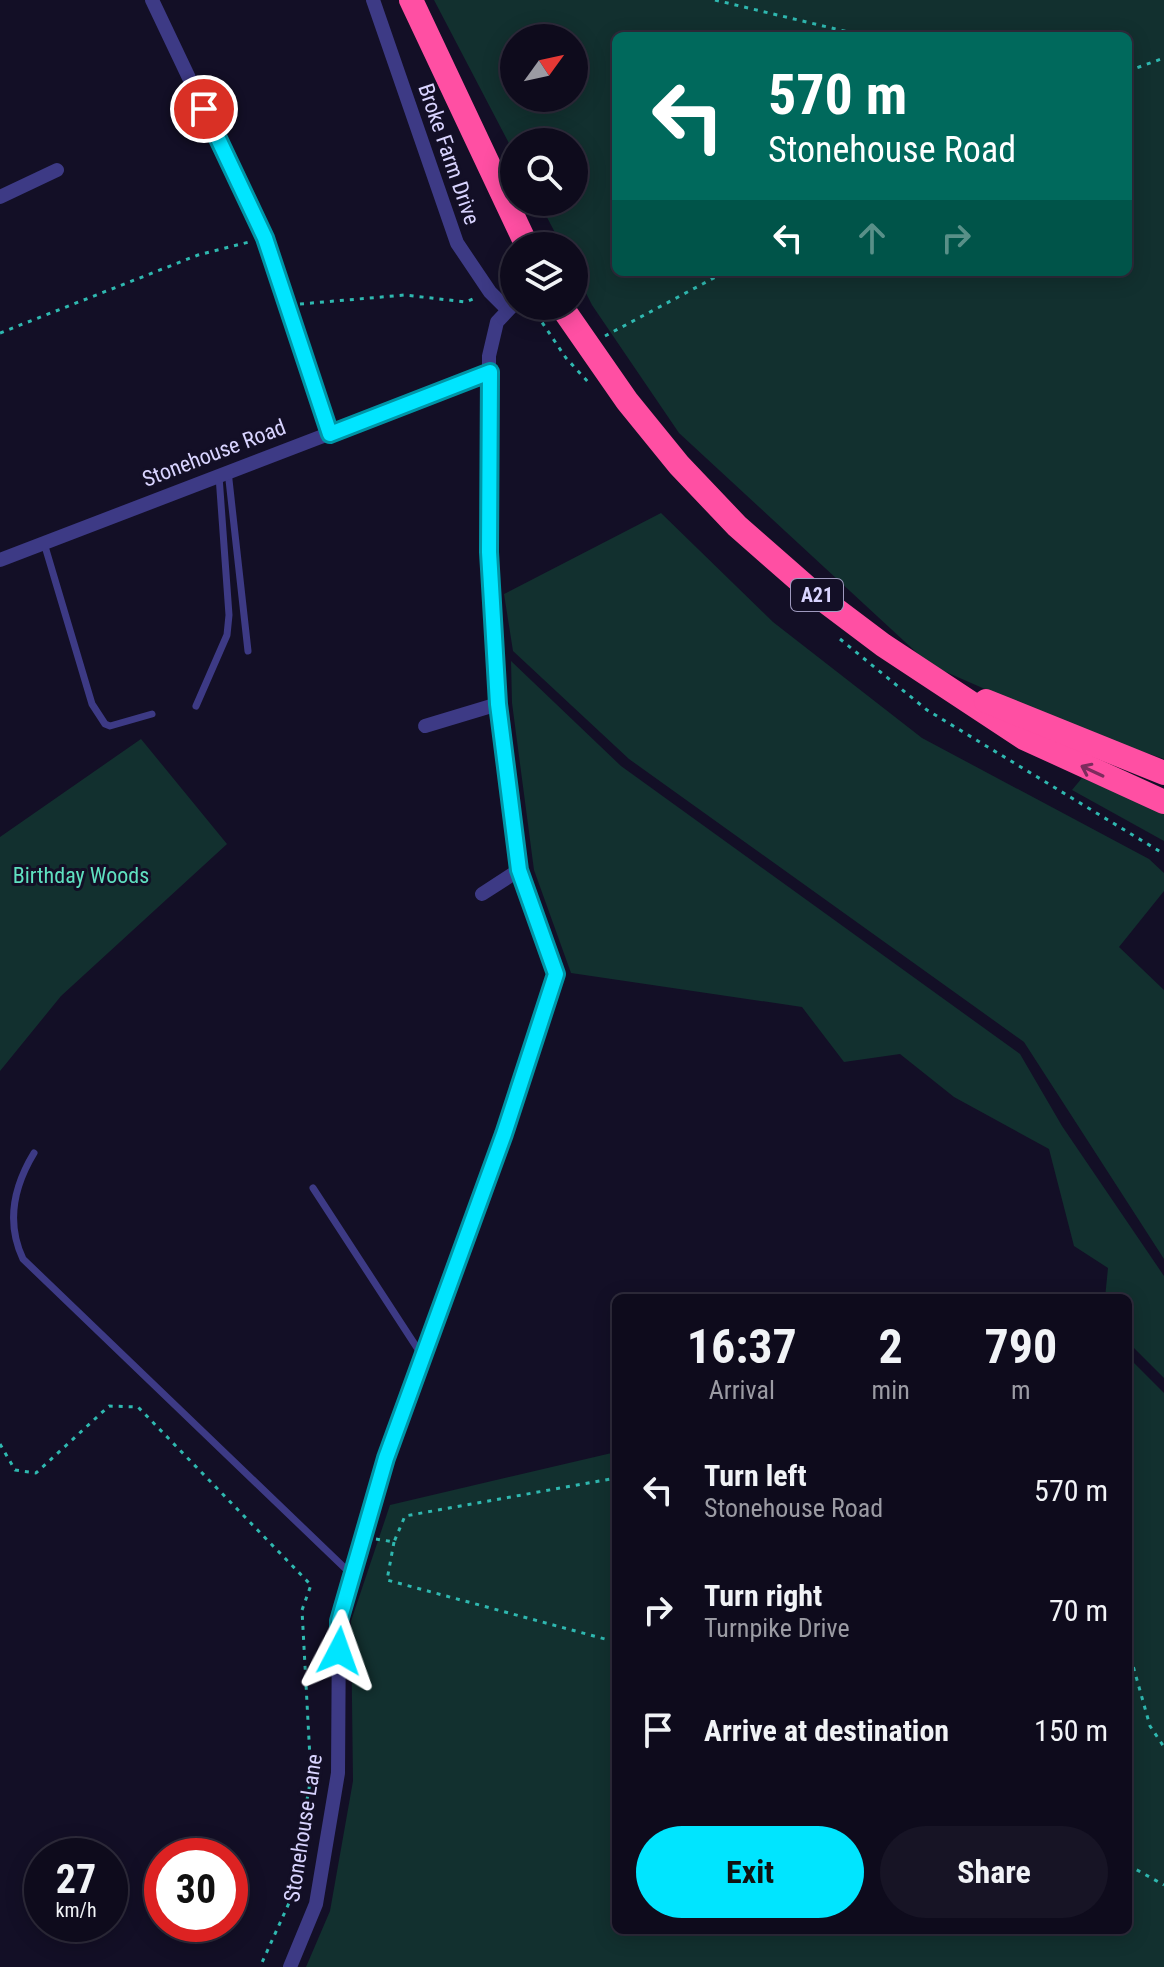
<!DOCTYPE html>
<style>
body{margin:0;font-family:"Roboto Condensed",sans-serif;background:#171425;color:#f1f3f6;height:100vh;display:flex;flex-direction:column;font-size:30px;white-space:nowrap}
*{box-sizing:border-box;margin:0}
p{font-size:26px;color:#9b9ba3}
.icon{flex:none;width:44px;height:44px;fill:none;stroke:currentColor;stroke-width:2;stroke-linecap:round;stroke-linejoin:round}
.map{position:relative;flex:1;overflow:hidden}
.details{position:absolute;left:612px;top:1294px;width:520px;height:640px;display:flex;flex-direction:column;background:#0e0b1c;border-radius:12px;box-shadow:0 4px 20px #0003,0 0 0 2px #2e2b3b}
.details>*{flex:none}
.hud{position:absolute;left:612px;top:32px;width:520px;height:244px;border-radius:12px;box-shadow:0 4px 20px #0003,0 0 0 2px #2e2b3b;background:#00695c;color:#fff;overflow:hidden}
.needle{width:52px;rotate:57deg}
.tools{position:absolute;left:500px;top:24px;display:grid;gap:16px}
.tools a{display:grid;place-items:center;width:88px;height:88px;border-radius:50%;background:#0e0b1c;box-shadow:0 4px 20px #0003,0 0 0 2px #2e2b3b;font-size:40px}
.speed{position:absolute;left:24px;top:1838px;display:flex;gap:16px;font-size:40px;font-weight:700;text-align:center}
.speed>*{display:grid;place-content:center;width:104px;height:104px;border-radius:50%;background:#0e0b1c;box-shadow:0 4px 20px #0003,0 0 0 2px #2e2b3b;line-height:1}
.speed small{font-size:20px;font-weight:400}
.speed .limit{border:12px solid #d22;background:#fff;color:#111}
.pin{position:absolute;display:grid;place-items:center;width:68px;height:68px;color:#fff;margin:-34px;border:4px solid #fff;border-radius:50%;box-shadow:0 2px 8px #0007}
.me{position:absolute;width:88px;margin:-44px;rotate:4deg;stroke-linejoin:round;filter:drop-shadow(0 0 6px #0008)}
.turn{display:flex;align-items:center;gap:28px;height:168px;padding:0 24px;font-size:36px}
.turn .icon{width:104px;height:104px;stroke-width:2.5}
.turn b{display:block;font-size:56px;line-height:68px}
.lanes{display:flex;align-items:center;height:76px;padding:0 24px;background:#0003;justify-content:center;gap:40px;direction:ltr}
.lanes .off{opacity:.35}
.eta{display:flex;justify-content:space-evenly;align-items:center;height:136px;text-align:center}
.eta b{font-size:48px;font-weight:700;line-height:56px}
.action{display:flex;gap:16px;margin-top:auto;padding:16px 24px}
.action a{flex:1;height:92px;border-radius:48px;background:#00e5ff;color:#111;font-size:32px;font-weight:700;line-height:92px;text-align:center}
.action a+a{background:#171425;color:#f1f3f6}
ul{padding:0;list-style:none}
li{display:flex;align-items:center;gap:24px;height:120px;padding:0 24px}
li div{flex:1}
li b{display:block;font-size:30px}
li em{font-style:normal}
.map>svg:first-child{display:block}
.green{fill:#12302f;fill-rule:evenodd}
.lines{fill:none;stroke-linecap:round;stroke-linejoin:round}
.path{stroke:#2fb8b0;stroke-width:3;stroke-dasharray:4 6;stroke-linecap:butt}
.lane{stroke:#3d3a85;stroke-width:7}
.street{stroke:#3d3a85;stroke-width:14}
.highway{stroke:#ff4fa3;stroke-width:24}
.oneway{stroke:#7d2c5e}
.route-casing{stroke:#0095a6;stroke-width:20}
.route{stroke:#00e5ff;stroke-width:14}
.labels{text-anchor:middle;dominant-baseline:central;stroke-width:6;stroke-linejoin:round;paint-order:stroke}
.shield{fill:#130f26;stroke:#9e99be;stroke-width:2}
.shield-label{font-size:20px;font-weight:bold;fill:#d9d4ff}
.street-label{font-size:22px;fill:#d9d4ff;stroke:#130f26}
.park-label{font-size:22px;fill:#5fe0c0;stroke:#130f26}
</style>
<div class="map">
<svg width="1164" height="1967" viewBox="0 0 1164 1967">
<rect width="100%" height="100%" fill="#130f26"/>
<g class="green">
<path d="M434 0H1164V759L1074 728 930 665 679 433 592 305 574 269V246H562L539 202H574V142H514V153ZM616 36H1128V272H616ZM514 38H574V98H514Z"/>
<path d="M661 513 773 622 922 738 1149 859 1164 873V891L1119 947 1164 990V1259L1024 1042 629 759 513 651 504 594Z"/>
<path d="M511 661 621 766 1020 1054 1062 1126 1164 1276V1378L1128 1342V1298H1105L1108 1268 1074 1246 1049 1149 954 1097 900 1054 844 1062 802 1007 571 973 534 870 512 703Z"/>
<path d="M141 739 227 844 61 996 0 1071V837Z"/>
<path d="M1082 778 1164 813V841L1072 790Z"/>
<path d="M1128 1357 1164 1393V1967H306L330 1911 353 1781 351 1621 390 1505 616 1452V1930H1128Z"/>
</g>
<g class="lines">
<g class="path">
<path d="M715 0 865 36"/>
<path d="M1128 71 1164 58"/>
<path d="M300 304 405 295 466 302 475 298"/>
<path d="M531 306 566 358 589 383"/>
<path d="M0 333 198 255 249 242"/>
<path d="M605 336 725 272"/>
<path d="M840 639 927 710 1164 854"/>
<path d="M0 1444 15 1470 36 1473 109 1406 138 1407 311 1585 302 1610 311 1777 289 1903 260 1967"/>
<path d="M376 1539 394 1542 405 1516 616 1478"/>
<path d="M394 1542 387 1580 616 1642"/>
<path d="M1128 1648 1150 1726 1164 1747"/>
<path d="M1128 1865 1164 1885"/>
</g>
<g class="lane">
<path d="M228 471 248 651"/>
<path d="M44 543 92 704 105 724 110 726 152 714"/>
<path d="M196 706 227 635 229 615 219 476"/>
<path d="M34 1153C14 1186 6 1223 23 1259L352 1575"/>
<path d="M313 1188 423 1357"/>
</g>
<g class="street">
<path d="M152 0 265 238 330 434"/>
<path d="M373 0 457 243 490 292 507 309"/>
<path d="M0 197 57 170"/>
<path d="M0 560 490 372"/>
<path d="M425 726 498 704"/>
<path d="M482 894 519 870"/>
<path d="M290 1967 316 1904 338 1773 339 1621 386 1458 514 1106 556 974 519 870 498 704 489 552V356L497 322 514 304"/>
</g>
<g class="highway">
<path d="M411 0 527 246"/>
<path d="M561 306 627 401 679 465 737 526 810 590 883 645 1024 738 1164 802"/>
<path d="M986 701 1164 773"/>
</g>
</g>
<defs><path id="oneway-shaft" d="M-6 0H5M1.5-3L5.5 0L1.5 3" fill="none" stroke-width="1.6" stroke-linecap="round" stroke-linejoin="round" transform="scale(2)"/></defs>
<use class="oneway" href="#oneway-shaft" transform="translate(1092 771) rotate(-155)"/>
<g class="lines">
<defs>
<path id="route" d="M204 109 265 238 330 434 490 372 489 552 498 704 519 870 556 974 504 1134 386 1458 339 1621V1651"/>
</defs>
<use href="#route" class="route-casing"/>
<use href="#route" class="route"/>
</g>
<g class="labels">
<rect class="shield" x="791" y="579" width="52" height="32" rx="6"/>
<g class="shield-label">
<text x="817" y="595">A21</text>
</g>
<g class="street-label">
<text transform="translate(449 154) rotate(71)">Broke Farm Drive</text>
<text transform="translate(214 453) rotate(-21)">Stonehouse Road</text>
<text transform="translate(303 1828) rotate(-81)">Stonehouse Lane</text>
</g>
<g class="park-label">
<text x="81" y="875">Birthday Woods</text>
</g>
</g>
</svg>
<div class="tools">
<a><svg class="needle" viewBox="-14 -14 28 28"><path d="M0-13l5 13h-10z" fill="#e53935"/><path d="M0 13l5-13h-10z" fill="#9b9ba3"/></svg></a>
<a><svg class="icon" aria-label="search" viewBox="0 0 24 24"><circle cx="10" cy="10" r="6"/><path d="M15 15l6 6"/></svg></a>
<a><svg class="icon" aria-label="layers" viewBox="0 0 24 24"><path d="M12 4l9 5-9 5-9-5zM3 14l9 5 9-5"/></svg></a>
</div>
<div class="speed"><div>27<small>km/h</small></div><div class="limit">30</div></div>
<div class="pin" style="left:204px;top:109px;background:#d93025"><svg class="icon" aria-label="arrive" viewBox="0 0 24 24"><path d="M6 21V4h12l-3 4 3 4H6"/></svg></div>
<svg class="me" style="left:339px;top:1651px" viewBox="-20 -20 40 40"><path d="M0-17L14 15 0 8-14 15z" fill="#00e5ff" stroke="#fff" stroke-width="4"/></svg>
<div class="hud">
<div class="turn"><svg class="icon" aria-label="left" viewBox="0 0 24 24"><path d="M17 20v-9H6M10 6l-5 5 5 5"/></svg><div><b>570 m</b>Stonehouse Road</div></div>
<div class="lanes"><svg class="icon" aria-label="left" viewBox="0 0 24 24"><path d="M17 20v-9H6M10 6l-5 5 5 5"/></svg><svg class="icon off" aria-label="ahead" viewBox="0 0 24 24"><path d="M12 20V5M6 11l6-6 6 6"/></svg><svg class="icon off" aria-label="right" viewBox="0 0 24 24"><path d="M7 20v-9h11M14 6l5 5-5 5"/></svg></div>
</div>
<section class="details">
<div class="eta">
<div><b>16:37</b><p>Arrival</p></div>
<div><b>2</b><p>min</p></div>
<div><b>790</b><p>m</p></div>
</div>
<ul>
<li><svg class="icon" aria-label="left" viewBox="0 0 24 24"><path d="M17 20v-9H6M10 6l-5 5 5 5"/></svg><div><b>Turn left</b><p>Stonehouse Road</p></div><em>570 m</em></li>
<li><svg class="icon" aria-label="right" viewBox="0 0 24 24"><path d="M7 20v-9h11M14 6l5 5-5 5"/></svg><div><b>Turn right</b><p>Turnpike Drive</p></div><em>70 m</em></li>
<li><svg class="icon" aria-label="arrive" viewBox="0 0 24 24"><path d="M6 21V4h12l-3 4 3 4H6"/></svg><div><b>Arrive at destination</b></div><em>150 m</em></li>
</ul>
<div class="action"><a>Exit</a><a>Share</a></div>
</section>
</div>
